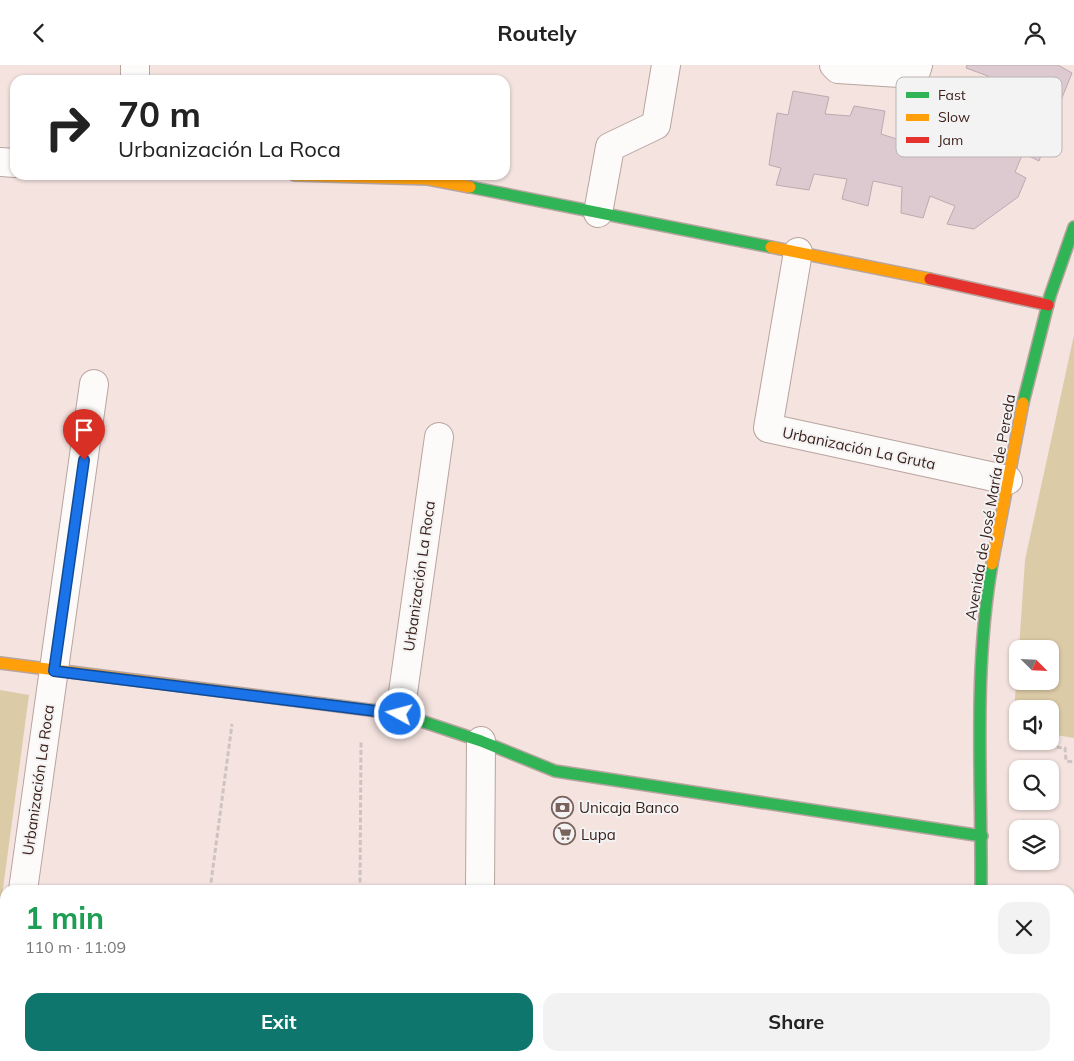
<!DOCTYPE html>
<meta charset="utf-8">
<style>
body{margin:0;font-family:Mulish,sans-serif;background:#f2f2f2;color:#222;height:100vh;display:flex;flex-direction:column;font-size:19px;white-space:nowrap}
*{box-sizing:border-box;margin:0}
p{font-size:16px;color:#767676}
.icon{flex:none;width:28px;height:28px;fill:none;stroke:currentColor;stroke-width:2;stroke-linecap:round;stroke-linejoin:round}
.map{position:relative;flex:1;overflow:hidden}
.side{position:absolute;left:0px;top:820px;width:1075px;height:176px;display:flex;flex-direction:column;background:#fff;border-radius:15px 15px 0 0;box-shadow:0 1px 4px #0004}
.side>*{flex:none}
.guide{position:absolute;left:10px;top:10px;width:500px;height:105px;border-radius:15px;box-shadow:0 1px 4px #0004;background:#fff;color:#222;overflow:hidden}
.needle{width:32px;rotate:114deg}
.tools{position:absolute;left:1009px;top:575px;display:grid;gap:10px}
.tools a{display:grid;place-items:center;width:50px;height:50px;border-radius:10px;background:#fff;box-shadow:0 1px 4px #0004;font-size:25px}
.pin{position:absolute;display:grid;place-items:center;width:42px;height:42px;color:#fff;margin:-51px -21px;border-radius:50% 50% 50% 0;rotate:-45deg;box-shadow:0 0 5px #0007}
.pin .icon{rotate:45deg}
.me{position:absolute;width:55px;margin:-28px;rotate:277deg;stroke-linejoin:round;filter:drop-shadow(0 0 4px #0008)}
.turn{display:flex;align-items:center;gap:18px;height:105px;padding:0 25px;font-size:22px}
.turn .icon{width:65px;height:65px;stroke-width:2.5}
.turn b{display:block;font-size:35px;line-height:42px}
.round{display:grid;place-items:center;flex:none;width:52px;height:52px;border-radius:15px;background:#f2f2f2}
.overview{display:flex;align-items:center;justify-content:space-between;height:85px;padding:0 25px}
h1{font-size:30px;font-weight:700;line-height:38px;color:#1e9e55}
.action{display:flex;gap:10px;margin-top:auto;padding:10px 25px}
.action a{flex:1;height:58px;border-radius:15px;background:#0f766e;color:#fff;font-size:20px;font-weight:700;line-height:58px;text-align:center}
.action a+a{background:#f2f2f2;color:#222}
header{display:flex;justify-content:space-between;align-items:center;height:65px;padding:0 25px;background:#fff;font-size:22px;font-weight:700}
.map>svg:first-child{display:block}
.green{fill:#dccba7}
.building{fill:#ddcad1;stroke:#bcaab0}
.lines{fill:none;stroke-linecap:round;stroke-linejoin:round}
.street-casing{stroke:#b8a49f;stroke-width:30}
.fast-casing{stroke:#b8a49f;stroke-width:14}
.slow-casing{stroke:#b8a49f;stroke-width:14}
.jam-casing{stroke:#b8a49f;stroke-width:14}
.path{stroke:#cdc4c1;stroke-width:3;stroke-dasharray:5 2.5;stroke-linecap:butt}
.street{stroke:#fdfbfa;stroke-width:28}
.fast{stroke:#30b455;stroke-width:11}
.slow{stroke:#ff9f0a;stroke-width:11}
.jam{stroke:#e5322d;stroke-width:11}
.route-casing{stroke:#114b97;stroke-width:12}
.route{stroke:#1a73e8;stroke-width:9}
.labels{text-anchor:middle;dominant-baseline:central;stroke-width:4;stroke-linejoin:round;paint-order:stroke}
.street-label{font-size:15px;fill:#391d17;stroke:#f3f3f3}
.poi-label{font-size:15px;fill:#391d17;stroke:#f3f3f3;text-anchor:start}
.key{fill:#f3f3f3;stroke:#bbb3b1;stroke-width:1}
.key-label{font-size:14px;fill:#391d17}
</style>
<header><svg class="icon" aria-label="back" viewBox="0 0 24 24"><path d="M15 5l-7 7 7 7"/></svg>Routely<svg class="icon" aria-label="person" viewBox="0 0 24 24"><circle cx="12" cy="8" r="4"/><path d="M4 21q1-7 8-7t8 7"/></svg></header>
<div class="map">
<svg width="1074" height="996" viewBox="0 0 1074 996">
<rect width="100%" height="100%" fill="#f4e3df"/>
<g class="green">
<path d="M1074 270V673L1050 669V644H1018L1017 664H1013L1017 603 1018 616H1050V584H1019L1025 495Z"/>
<path d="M0 625 29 630 0 846Z"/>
</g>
<path class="building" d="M967 0H1058L1072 8 1059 40 1038 30 1029 55 1051 64 1039 96 1023 88 1015 107 1026 113 1018 132 974 164 947 159 955 141 930 131 923 153 901 148 902 122 873 116 868 141 842 134 847 114 814 109 809 125 776 120 781 103 769 100 777 48 788 50 793 26 829 32 825 49 850 51 854 41 885 46 881 69 903 76 914 51 933 55 948 80 961 72 948 41 956 23 978 35 988 11 966 3Z"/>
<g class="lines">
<defs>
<g id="street">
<path d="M834 0 838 4 915 9 918 0"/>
<path d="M135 15V0"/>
<path d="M0 97 15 98"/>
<path d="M598 148 610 82 656 60 666 0"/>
<path d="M798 187 768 363 1008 415"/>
<path d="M400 649 439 372"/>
<path d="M23 825 94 319"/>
<path d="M480 825 481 676"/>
<path d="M0 936H5"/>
<path d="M479 996V991"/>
<path d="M913 996 915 991"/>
</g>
<g id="fast">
<path d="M470 122 771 182"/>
<path d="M1023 338 1050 231 1074 162"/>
<path d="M323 639 400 649 481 676 555 706 982 771"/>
<path d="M981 825C982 717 973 607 992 499"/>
<path d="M973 996 974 991"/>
</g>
<g id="slow">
<path d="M294 110 428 114 470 122"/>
<path d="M771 182 930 214"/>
<path d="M992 499 1023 338"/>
<path d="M0 598 323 639"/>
</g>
<path id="jam" d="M930 214 1048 240"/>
</defs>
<use href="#street" class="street-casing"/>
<use href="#fast" class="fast-casing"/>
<use href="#slow" class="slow-casing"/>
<use href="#jam" class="jam-casing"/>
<g class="path">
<path d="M1012 678 1065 683 1066 696 1074 697"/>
<path d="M210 825 232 659"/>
<path d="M360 825 361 675"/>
<path d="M186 991 231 993 234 996"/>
<path d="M365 991V996"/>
</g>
<use href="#street" class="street"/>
<use href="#fast" class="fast"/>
<use href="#slow" class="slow"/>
<use href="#jam" class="jam"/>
</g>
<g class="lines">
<defs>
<path id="route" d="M84 395 54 606 400 649"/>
</defs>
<use href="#route" class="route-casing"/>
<use href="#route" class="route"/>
</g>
<defs>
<symbol id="bank-ring" viewBox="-11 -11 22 22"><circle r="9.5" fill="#f3f3f3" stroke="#7a625d" stroke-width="1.5"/><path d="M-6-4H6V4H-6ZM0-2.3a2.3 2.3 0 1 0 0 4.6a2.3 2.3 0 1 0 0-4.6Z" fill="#7a625d"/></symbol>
<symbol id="supermarket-ring" viewBox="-11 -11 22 22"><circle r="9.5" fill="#f3f3f3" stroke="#7a625d" stroke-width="1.5"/><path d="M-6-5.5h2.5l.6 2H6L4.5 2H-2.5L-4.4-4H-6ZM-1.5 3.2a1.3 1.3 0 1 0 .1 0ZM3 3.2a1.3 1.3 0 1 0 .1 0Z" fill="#7a625d"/></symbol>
</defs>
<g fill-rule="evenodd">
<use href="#bank-ring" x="550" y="730" width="25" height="25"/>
<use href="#supermarket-ring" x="552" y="756" width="25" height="25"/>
</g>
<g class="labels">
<g class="street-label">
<text transform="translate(859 383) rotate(12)">Urbanización La Gruta</text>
<text transform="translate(990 442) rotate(-80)">Avenida de José María de Pereda</text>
<text transform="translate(419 511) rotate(-82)">Urbanización La Roca</text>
<text transform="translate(38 715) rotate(-82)">Urbanización La Roca</text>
</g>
<g class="poi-label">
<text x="579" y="742">Unicaja Banco</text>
<text x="581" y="769">Lupa</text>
</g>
</g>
<rect x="896" y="12" width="166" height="80" rx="8" class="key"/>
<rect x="906" y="27" width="23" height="6" fill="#30b455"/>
<rect x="906" y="49" width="23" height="7" fill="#ff9f0a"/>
<rect x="906" y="72" width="23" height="6" fill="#e5322d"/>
<g class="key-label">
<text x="938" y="35">Fast</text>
<text x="938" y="57">Slow</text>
<text x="938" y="80">Jam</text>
</g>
</svg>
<div class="tools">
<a><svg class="needle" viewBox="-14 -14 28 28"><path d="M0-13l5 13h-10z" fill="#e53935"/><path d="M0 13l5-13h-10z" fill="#767676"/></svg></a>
<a><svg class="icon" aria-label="sound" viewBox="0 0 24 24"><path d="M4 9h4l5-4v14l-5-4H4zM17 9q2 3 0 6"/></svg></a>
<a><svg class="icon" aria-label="search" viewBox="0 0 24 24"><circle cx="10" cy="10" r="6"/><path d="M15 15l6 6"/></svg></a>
<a><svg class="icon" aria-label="layers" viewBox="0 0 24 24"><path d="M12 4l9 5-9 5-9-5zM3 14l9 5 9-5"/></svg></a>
</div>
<div class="pin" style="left:84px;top:395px;background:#d93025"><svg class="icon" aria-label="arrive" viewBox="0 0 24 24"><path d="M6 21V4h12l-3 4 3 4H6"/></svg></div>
<svg class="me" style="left:400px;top:649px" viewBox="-20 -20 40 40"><circle r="17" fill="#1a73e8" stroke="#fff" stroke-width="3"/><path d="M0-11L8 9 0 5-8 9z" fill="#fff"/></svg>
<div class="guide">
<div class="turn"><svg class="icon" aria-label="right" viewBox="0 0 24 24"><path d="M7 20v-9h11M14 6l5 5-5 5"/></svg><div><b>70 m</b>Urbanización La Roca</div></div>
</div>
<section class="side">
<div class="overview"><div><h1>1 min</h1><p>110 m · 11:09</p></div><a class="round"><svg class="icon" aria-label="close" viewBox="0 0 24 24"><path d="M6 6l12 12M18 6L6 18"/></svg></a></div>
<div class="action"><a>Exit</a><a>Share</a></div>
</section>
</div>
